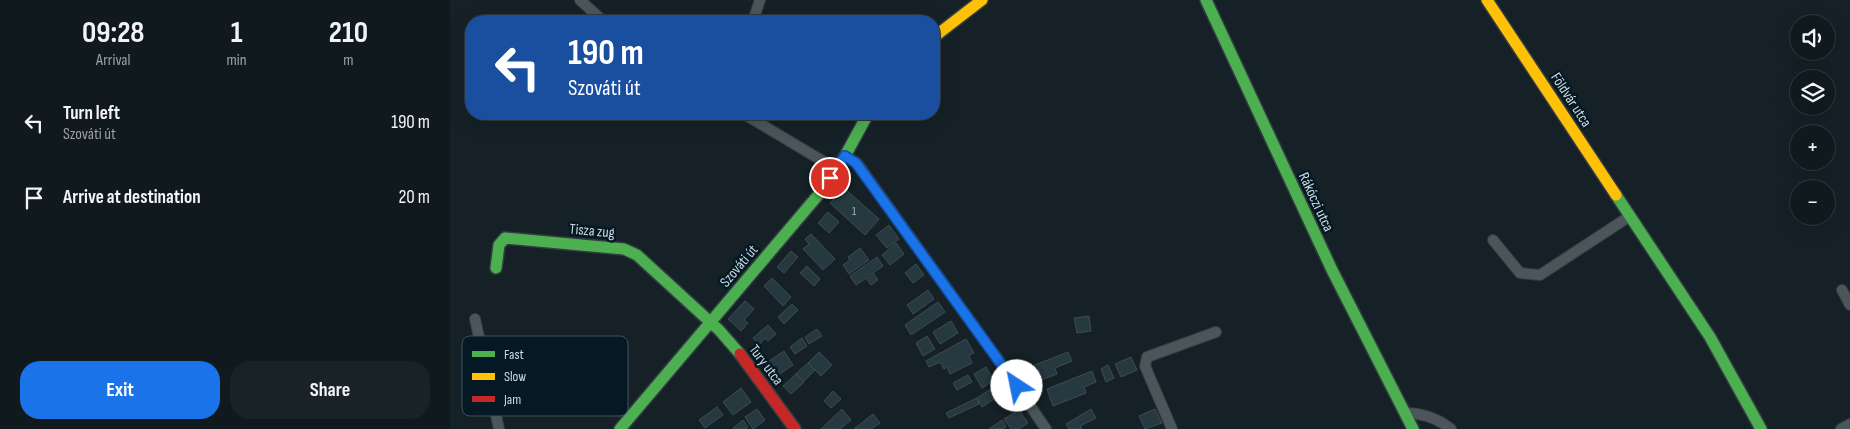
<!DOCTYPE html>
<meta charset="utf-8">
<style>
body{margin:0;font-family:"Sofia Sans Condensed",sans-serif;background:#192226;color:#f1f3f6;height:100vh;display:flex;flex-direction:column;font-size:19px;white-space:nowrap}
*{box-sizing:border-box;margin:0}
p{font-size:16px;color:#9ca0a4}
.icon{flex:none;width:28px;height:28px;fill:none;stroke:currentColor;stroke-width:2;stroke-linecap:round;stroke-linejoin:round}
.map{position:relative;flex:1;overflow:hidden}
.side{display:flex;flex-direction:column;background:#10191d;width:450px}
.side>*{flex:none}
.banner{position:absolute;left:15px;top:15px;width:475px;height:105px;border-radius:20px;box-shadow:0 5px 20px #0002,0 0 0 1px #30383b;background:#1a4fa0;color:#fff;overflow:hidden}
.tools{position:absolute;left:1340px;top:15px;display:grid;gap:10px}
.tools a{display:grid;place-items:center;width:45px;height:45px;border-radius:50%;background:#10191d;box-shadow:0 5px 20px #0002,0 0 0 1px #30383b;font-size:25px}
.pin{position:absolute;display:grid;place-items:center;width:42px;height:42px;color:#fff;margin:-21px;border:2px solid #fff;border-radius:50%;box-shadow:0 1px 5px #0007}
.me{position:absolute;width:55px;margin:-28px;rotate:326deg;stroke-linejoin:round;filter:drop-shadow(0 0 4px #0008)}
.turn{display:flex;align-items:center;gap:18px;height:105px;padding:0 20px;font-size:22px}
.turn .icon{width:65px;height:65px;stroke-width:2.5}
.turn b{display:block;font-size:35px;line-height:42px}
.eta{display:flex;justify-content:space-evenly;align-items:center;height:85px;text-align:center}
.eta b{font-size:30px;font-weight:700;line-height:35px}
.action{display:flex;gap:10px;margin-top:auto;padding:10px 20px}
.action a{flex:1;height:58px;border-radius:20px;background:#1a73e8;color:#fff;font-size:20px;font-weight:700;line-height:58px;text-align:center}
.action a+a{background:#192226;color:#f1f3f6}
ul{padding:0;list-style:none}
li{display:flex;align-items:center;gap:15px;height:75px;padding:0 20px}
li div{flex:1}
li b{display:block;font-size:19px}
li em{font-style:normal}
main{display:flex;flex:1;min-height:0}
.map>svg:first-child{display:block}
.building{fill:#273940;stroke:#404b50}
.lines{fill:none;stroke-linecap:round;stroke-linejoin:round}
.street-casing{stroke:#343d42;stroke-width:12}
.fast-casing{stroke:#343d42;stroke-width:14}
.slow-casing{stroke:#343d42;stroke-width:14}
.jam-casing{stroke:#343d42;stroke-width:14}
.street{stroke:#4c555a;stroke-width:10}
.fast{stroke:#4caf50;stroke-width:11}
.slow{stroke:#ffc107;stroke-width:11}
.jam{stroke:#c62828;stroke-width:11}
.route-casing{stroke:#114b97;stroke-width:12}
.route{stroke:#1a73e8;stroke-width:9}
.labels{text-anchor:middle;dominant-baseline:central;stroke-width:5;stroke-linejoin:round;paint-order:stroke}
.number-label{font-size:12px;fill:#a4b2ba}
.street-label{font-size:15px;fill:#cedbe2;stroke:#051924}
.key{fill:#051924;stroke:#41535d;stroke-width:1}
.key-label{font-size:14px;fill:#cedbe2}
</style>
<main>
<section class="side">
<div class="eta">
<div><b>09:28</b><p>Arrival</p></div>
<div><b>1</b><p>min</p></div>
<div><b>210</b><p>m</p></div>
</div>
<ul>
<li><svg class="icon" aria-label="left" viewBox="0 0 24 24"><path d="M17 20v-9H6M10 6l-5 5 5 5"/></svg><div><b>Turn left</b><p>Szováti út</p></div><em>190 m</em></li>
<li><svg class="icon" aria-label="arrive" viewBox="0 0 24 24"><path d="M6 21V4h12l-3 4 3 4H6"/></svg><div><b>Arrive at destination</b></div><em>20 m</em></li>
</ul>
<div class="action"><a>Exit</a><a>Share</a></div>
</section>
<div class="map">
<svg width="1400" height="429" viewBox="0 0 1400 429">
<rect width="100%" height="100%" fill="#152127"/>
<g class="building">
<path d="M394 188 429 219 415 235 380 203Z"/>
<path d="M378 212 389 222 379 233 368 223Z"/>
<path d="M439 225 449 239 437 248 426 235Z"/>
<path d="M361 234 385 259 373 270 353 249 359 244 355 239Z"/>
<path d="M446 243 454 254 440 265 432 255Z"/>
<path d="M410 248 419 260 399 274 393 265 400 260 398 257Z"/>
<path d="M341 251 348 257 334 273 327 267Z"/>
<path d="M427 257 433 266 423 273 428 280 421 285 416 278 406 285 400 276Z"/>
<path d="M466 264 474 275 463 283 455 273Z"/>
<path d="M357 266 370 279 364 286 350 273Z"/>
<path d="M322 278 341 297 333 306 314 286Z"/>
<path d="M478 290 484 299 463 314 457 305Z"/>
<path d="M295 301 304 309 294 320 298 323 291 331 278 319Z"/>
<path d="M488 302 495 312 461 335 455 325Z"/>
<path d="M342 304 348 310 334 324 328 317Z"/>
<path d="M639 316 641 331 627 333 624 318Z"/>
<path d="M501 321 508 333 490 344 483 332Z"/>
<path d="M318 325 326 334 318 341 315 338 309 345 303 338Z"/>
<path d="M367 329 372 336 359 344 355 337Z"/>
<path d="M477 336 485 349 473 356 466 343Z"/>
<path d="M352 338 357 346 345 354 340 347Z"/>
<path d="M516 339 524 353 519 355 522 363 500 374 497 367 494 369 490 362 479 367 476 361Z"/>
<path d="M334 351 343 365 328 375 319 361Z"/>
<path d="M369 352 382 365 371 376 358 363Z"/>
<path d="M618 352 622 361 605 368 607 374 586 382 580 367Z"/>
<path d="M681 357 687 370 671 377 665 364Z"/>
<path d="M358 363 365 370 353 382 346 374Z"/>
<path d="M658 365 664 378 656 382 651 369Z"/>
<path d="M536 367 544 380 532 388 524 374Z"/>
<path d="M642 371 646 382 634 387 636 393 603 406 597 389Z"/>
<path d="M346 374 354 382 341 394 333 386Z"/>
<path d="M518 375 522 382 507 390 503 383Z"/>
<path d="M547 385 553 393 532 407 527 398Z"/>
<path d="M291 388 301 402 283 415 273 402Z"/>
<path d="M383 391 391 399 381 408 374 401Z"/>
<path d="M527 398 529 404 499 418 496 413Z"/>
<path d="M267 407 273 415 255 428 249 420Z"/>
<path d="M307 409 315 420 303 429 295 417Z"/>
<path d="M392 409 401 420 390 429H371Z"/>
<path d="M641 409 646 418 630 426 632 429H619L616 424Z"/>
<path d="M705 409 712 423 695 429 689 416Z"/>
<path d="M569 410 578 423 569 429H561L554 419Z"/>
<path d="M423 414 430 423 421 429H404Z"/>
<path d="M293 420 298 427 296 429H284L283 428Z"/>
<path d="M552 420 556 427 552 429H539Z"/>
</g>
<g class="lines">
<defs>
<g id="street">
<path d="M130 0 153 21"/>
<path d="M303 21 310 0"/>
<path d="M294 114 386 169"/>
<path d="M395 156 407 163 557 372 596 429"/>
<path d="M1043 240 1070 273 1090 275 1180 216"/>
<path d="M1392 290 1400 305"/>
<path d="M25 319 49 429"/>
<path d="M955 413C973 413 987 418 1001 429"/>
<path d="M722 429 695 366 697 357 766 332"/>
<path d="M1391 429 1400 424"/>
</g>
<g id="fast">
<path d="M756 0 882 270 963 429"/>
<path d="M1166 195 1260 337 1311 429"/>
<path d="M46 268 49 245 55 238 174 249 187 255 269 330 290 354"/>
<path d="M170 429 375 187 395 156 418 114"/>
</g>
<g id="slow">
<path d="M1037 0 1166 195"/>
<path d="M484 37 532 0"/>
</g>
<path id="jam" d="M290 354 345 429"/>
</defs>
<use href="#street" class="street-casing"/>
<use href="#fast" class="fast-casing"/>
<use href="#slow" class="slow-casing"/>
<use href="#jam" class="jam-casing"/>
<use href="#street" class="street"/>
<use href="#fast" class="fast"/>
<use href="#slow" class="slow"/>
<use href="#jam" class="jam"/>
</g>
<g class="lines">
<defs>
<path id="route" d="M380 178 395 156 406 163 567 386"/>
</defs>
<use href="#route" class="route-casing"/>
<use href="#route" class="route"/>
</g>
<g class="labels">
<g class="number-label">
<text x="404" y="211">1</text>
</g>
<g class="street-label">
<text transform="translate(1121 100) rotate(57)">Földvár utca</text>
<text transform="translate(866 202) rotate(65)">Rákóczi utca</text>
<text transform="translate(142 231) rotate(5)">Tisza zug</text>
<text transform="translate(289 266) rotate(-50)">Szováti út</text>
<text transform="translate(316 365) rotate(53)">Tury utca</text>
</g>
</g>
<rect x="12" y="336" width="166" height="80" rx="8" class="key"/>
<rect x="22" y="351" width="23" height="6" fill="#4caf50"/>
<rect x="22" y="373" width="23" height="7" fill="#ffc107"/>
<rect x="22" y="396" width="23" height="6" fill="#c62828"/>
<g class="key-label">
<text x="54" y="359">Fast</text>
<text x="54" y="381">Slow</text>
<text x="54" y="404">Jam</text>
</g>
</svg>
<div class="tools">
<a><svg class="icon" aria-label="sound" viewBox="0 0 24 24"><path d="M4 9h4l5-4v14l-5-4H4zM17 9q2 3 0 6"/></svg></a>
<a><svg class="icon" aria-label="layers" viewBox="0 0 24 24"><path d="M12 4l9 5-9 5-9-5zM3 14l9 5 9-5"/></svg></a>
<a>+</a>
<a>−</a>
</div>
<div class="pin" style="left:380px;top:178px;background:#d93025"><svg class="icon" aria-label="arrive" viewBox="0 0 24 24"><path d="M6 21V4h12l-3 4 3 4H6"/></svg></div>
<svg class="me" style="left:567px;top:386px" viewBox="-20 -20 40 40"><circle r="19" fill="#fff"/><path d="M0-13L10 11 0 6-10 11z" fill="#1a73e8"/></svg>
<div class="banner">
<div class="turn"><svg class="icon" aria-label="left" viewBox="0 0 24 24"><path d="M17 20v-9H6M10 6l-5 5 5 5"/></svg><div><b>190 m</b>Szováti út</div></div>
</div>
</div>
</main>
